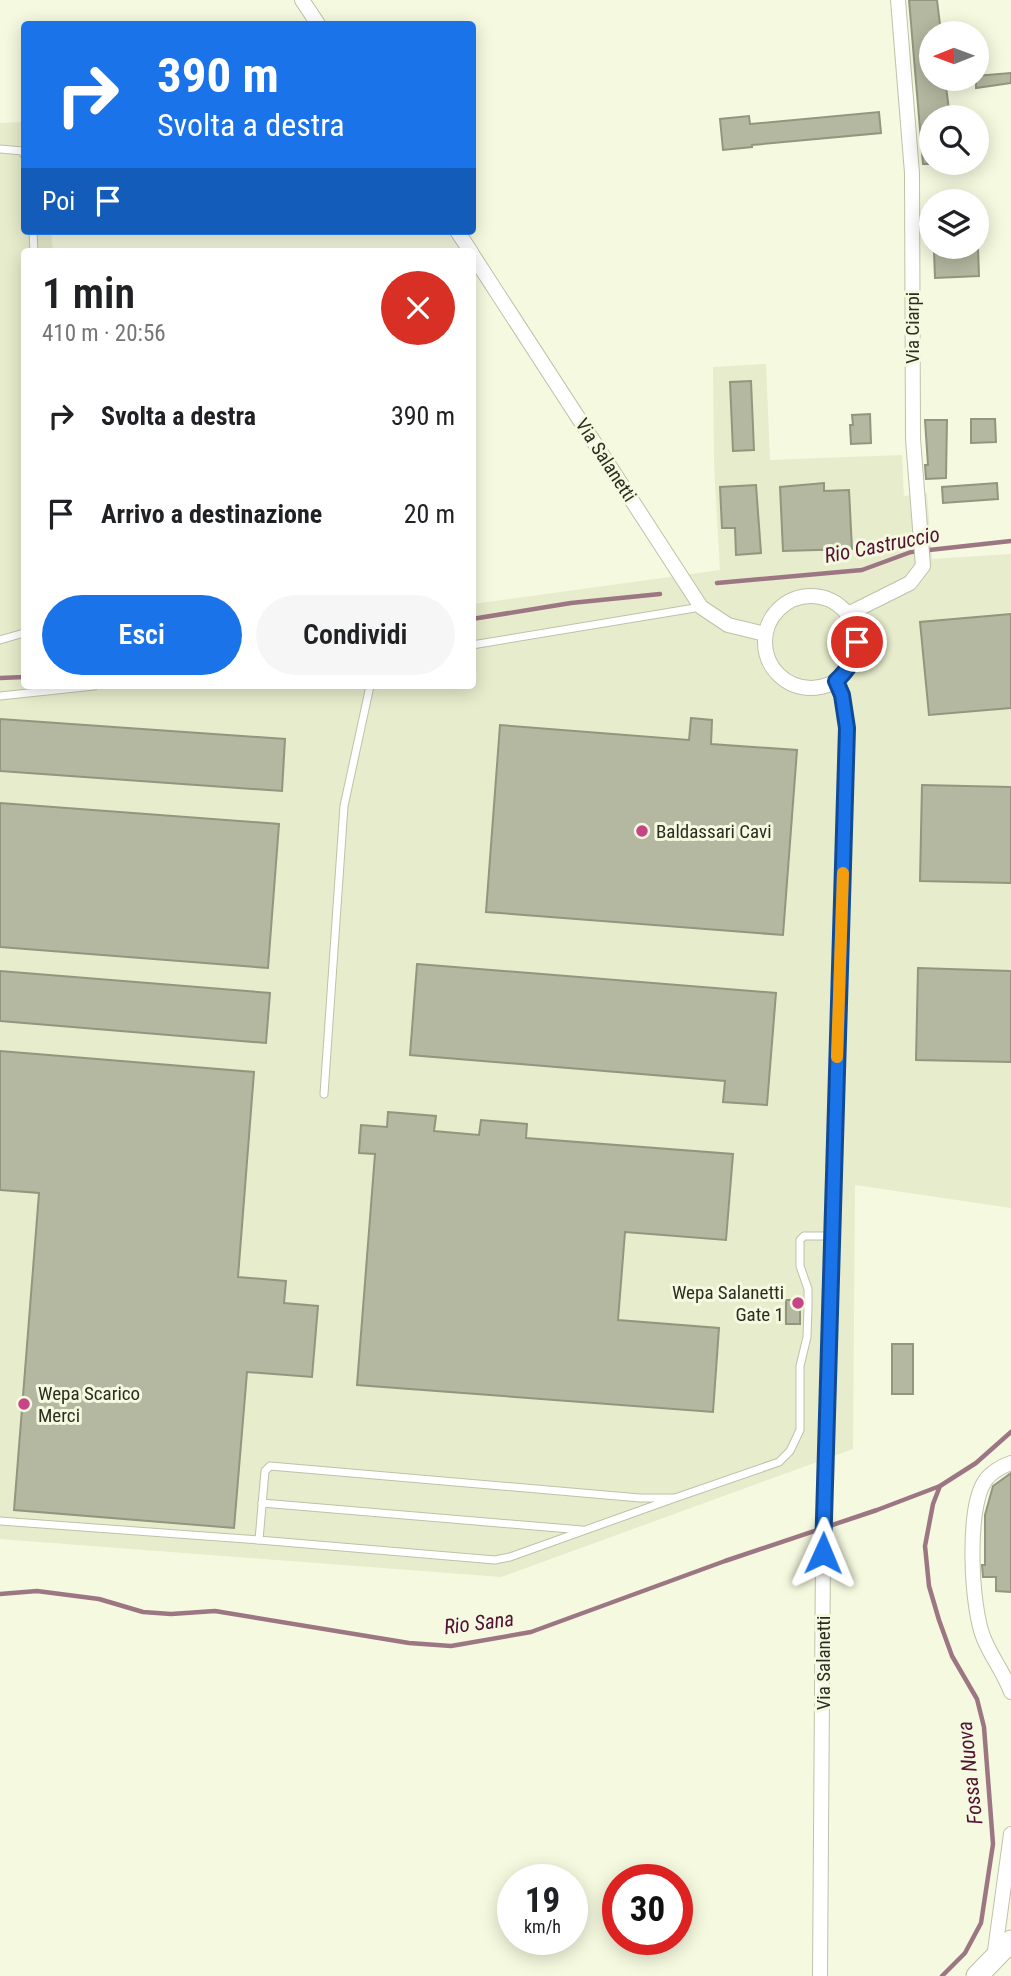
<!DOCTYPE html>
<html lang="it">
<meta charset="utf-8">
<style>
body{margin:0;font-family:"Roboto Condensed",sans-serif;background:#f6f6f6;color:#202124;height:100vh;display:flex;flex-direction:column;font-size:26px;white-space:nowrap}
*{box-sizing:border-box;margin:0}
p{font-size:23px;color:#757577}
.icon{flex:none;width:38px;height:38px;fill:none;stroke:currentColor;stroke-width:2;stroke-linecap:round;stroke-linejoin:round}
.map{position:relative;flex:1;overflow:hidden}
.drawer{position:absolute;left:21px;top:248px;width:455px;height:441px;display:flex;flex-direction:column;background:#fff;border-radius:7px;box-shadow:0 4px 18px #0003}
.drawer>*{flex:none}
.banner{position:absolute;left:21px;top:21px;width:455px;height:214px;border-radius:7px;box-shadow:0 4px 18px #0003;background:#1a73e8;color:#fff;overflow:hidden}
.needle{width:46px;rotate:269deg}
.buttons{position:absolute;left:919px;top:21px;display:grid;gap:14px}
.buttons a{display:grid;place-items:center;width:70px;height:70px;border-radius:50%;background:#fff;box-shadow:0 4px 18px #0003;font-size:35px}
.speed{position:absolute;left:497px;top:1864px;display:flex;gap:14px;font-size:35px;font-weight:700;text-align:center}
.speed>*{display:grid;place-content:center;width:91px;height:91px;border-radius:50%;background:#fff;box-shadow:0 4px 18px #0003;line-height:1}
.speed small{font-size:18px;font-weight:400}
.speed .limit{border:10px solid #d22;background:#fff;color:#111}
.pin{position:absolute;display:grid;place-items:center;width:60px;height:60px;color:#fff;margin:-30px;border:4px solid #fff;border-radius:50%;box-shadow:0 2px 7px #0007}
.me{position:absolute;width:77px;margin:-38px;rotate:1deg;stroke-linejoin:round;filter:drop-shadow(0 0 5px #0008)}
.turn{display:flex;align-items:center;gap:24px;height:147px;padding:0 21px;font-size:32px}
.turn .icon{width:91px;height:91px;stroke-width:2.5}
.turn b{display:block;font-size:49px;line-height:60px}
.then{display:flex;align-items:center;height:66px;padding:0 21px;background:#0003;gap:14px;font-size:26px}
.round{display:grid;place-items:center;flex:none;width:74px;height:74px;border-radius:37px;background:#f6f6f6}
.headline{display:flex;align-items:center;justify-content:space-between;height:119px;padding:0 21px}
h1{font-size:42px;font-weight:600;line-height:52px}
.cta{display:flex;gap:14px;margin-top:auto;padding:14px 21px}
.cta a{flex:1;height:80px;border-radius:42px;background:#1a73e8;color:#fff;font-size:28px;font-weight:600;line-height:80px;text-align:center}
.cta a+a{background:#f6f6f6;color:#202124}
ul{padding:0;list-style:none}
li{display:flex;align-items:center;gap:21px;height:98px;padding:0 21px}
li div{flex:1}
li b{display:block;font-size:26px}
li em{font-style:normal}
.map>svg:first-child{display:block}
.built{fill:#e7eccc}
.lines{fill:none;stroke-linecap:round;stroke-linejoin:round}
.stream{stroke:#9d7684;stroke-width:4.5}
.building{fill:#b4b8a0;stroke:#92967e;stroke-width:2}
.lane-casing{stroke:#bec2a9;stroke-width:9}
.street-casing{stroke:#bec2a9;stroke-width:16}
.secondary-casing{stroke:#bec2a9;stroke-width:23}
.lane{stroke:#fff;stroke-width:7}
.street{stroke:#fff;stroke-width:14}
.secondary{stroke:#fff;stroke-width:21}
.route-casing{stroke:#114b97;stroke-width:18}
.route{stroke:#1a73e8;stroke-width:12}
.slow{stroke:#f59e0b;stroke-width:12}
.poi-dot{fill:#c84488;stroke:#f5f9df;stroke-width:2.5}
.labels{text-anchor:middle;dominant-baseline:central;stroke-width:6;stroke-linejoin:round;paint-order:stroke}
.street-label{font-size:19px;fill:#2b2d23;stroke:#f5f9df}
.poi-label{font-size:19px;fill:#2b2d23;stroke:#f5f9df;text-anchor:start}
.water-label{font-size:21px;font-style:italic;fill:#531134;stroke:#f5f9df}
</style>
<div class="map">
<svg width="1011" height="1976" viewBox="0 0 1011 1976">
<rect width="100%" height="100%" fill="#f5f9df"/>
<path class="built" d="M24 122V231H51L53 252H24V686H472L473 604 720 570 714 463 713 367 766 364 770 460 902 455 904 496 927 493 932 559 1011 554V1208L855 1185 853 1449 501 1577 0 1539V123Z"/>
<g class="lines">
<g class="stream">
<path d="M717 583 862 570 911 552 1011 541"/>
<path d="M472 619 571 603 660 594"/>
<path d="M0 678 24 677"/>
<path d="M0 1594 37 1591 99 1599 143 1612 171 1614 215 1611 409 1643 451 1646 531 1632 725 1561 877 1510 940 1486"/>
<path d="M942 1976 965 1953 981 1923 993 1844 984 1727 977 1699 952 1656 939 1620 929 1586 925 1546 933 1504 940 1486 976 1463 1011 1432"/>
</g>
</g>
<g class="building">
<path d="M909 0H937L941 33H931V79H945L950 117H931V164H923Z"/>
<path d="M1011 73V83L976 88V76Z"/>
<path d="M879 112 881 133 752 145V147L723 150 720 119 749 116 750 124Z"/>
<path d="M978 248 979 276 935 278 934 250Z"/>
<path d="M751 381 754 450 733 451 730 382Z"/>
<path d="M870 414 871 443 851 444 850 425H853L852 415Z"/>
<path d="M971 419H995L996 442 971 443Z"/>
<path d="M925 420H947L946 478 926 479 925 465H928Z"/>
<path d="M824 483V491L849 490 852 549 783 551 780 487Z"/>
<path d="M997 483 998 499 943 503 942 487Z"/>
<path d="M756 485 761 553 736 555 735 528H722L720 487Z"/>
<path d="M1011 614V708L929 715 920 622Z"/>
<path d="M691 718 712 720 711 744 797 750 783 935 486 912 500 725 689 740Z"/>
<path d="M0 719 285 739 282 791 0 771Z"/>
<path d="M922 785 1011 787V883L920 881Z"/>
<path d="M0 803 279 824 268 968 0 947Z"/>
<path d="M417 964 776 993 767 1105 723 1102 725 1081 410 1055Z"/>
<path d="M918 968 1011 971V1062L916 1060Z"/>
<path d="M0 971 270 993 266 1043 0 1021Z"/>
<path d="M0 1051 254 1072 238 1277 286 1281 284 1303 318 1306 312 1377 247 1372 234 1528 14 1510 39 1193 0 1190Z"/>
<path d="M388 1112 436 1116 434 1131 479 1135 481 1120 527 1124 526 1138 733 1154 726 1240 625 1232 618 1320 719 1328 713 1412 357 1385 375 1154 359 1153 361 1125 387 1127Z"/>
<rect x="786" y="1300" width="14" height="24"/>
<rect x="892" y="1344" width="21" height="50"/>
<path d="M1011 1473V1592L996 1591V1577H983L982 1565H985V1515L993 1486Z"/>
</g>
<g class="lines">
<defs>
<g id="lane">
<path d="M0 149 23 151 24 155"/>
<path d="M33 231 34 252"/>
<path d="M0 640 24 633"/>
<path d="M472 645 701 607"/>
<path d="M0 696 94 686"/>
<path d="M324 1094 344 806 370 686"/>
<path d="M675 1498 510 1557 495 1560 259 1540 265 1471 270 1466 640 1498H675L779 1462 790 1451 800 1430V1366L807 1337 808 1307V1289L800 1266V1240L804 1236H832"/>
<path d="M262 1503 582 1530"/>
<path d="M0 1521 259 1540"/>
</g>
<g id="street">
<path d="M302 0 318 24"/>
<path d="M457 231 471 252"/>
<path d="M472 254 701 607 728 625 765 634"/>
<circle cx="811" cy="642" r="46"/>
<path d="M848 614 910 583 923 566 913 439 912 173 898 0"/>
<path d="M1011 1463C1002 1466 990 1473 985 1481 966 1509 971 1609 984 1639 992 1658 1004 1673 1011 1692"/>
<path d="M994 1958 1011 1834"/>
<path d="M820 1976 823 1553 847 728 842 695 836 681"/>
</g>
<path id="secondary" d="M977 1976 1011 1941"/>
</defs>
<use href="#lane" class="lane-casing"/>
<use href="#street" class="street-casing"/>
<use href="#secondary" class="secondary-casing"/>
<use href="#lane" class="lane"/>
<use href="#street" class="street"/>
<use href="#secondary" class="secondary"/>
</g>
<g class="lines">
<defs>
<path id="route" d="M823 1553 847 728 842 695 836 681C849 669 854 659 857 642"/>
</defs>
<use href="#route" class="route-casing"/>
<use href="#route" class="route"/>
<path class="slow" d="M837 1057 843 873"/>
</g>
<g class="poi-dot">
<circle cx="642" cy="831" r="7"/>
<circle cx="798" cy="1303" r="7"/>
<circle cx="24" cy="1404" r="7"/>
</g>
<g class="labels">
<g class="street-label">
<text transform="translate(912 328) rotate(-90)">Via Ciarpi</text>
<text transform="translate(606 460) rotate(57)">Via Salanetti</text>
<text transform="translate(823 1663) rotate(-90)">Via Salanetti</text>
</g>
<g class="poi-label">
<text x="656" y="831">Baldassari Cavi</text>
<text x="784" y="1292" text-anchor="end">Wepa Salanetti<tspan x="784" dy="22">Gate 1</tspan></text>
<text x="38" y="1393">Wepa Scarico<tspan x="38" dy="22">Merci</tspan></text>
</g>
<g class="water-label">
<text transform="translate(882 545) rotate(-11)">Rio Castruccio</text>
<text transform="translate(479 1623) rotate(-7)">Rio Sana</text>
<text transform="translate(970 1773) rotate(-96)">Fossa Nuova</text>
</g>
</g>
</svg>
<div class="buttons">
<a><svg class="needle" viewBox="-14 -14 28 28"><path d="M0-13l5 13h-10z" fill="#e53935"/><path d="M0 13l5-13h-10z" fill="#757577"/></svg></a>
<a><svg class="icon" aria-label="search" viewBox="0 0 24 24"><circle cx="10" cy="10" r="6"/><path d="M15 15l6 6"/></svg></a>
<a><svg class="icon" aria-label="layers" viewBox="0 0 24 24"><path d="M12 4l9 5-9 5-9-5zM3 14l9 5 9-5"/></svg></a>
</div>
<div class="speed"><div>19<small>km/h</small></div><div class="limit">30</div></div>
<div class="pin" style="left:857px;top:642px;background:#d93025"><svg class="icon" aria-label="arrive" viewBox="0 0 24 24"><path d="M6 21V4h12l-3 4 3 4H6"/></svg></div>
<svg class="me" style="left:823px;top:1553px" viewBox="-20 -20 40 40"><path d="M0-17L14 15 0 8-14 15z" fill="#1a73e8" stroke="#fff" stroke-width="4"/></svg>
<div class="banner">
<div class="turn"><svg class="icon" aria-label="right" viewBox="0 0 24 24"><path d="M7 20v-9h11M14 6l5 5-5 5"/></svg><div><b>390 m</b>Svolta a destra</div></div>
<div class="then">Poi<svg class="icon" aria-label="arrive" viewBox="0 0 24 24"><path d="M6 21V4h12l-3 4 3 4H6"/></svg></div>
</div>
<section class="drawer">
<div class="headline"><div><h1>1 min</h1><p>410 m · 20:56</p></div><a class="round" style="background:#d93025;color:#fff"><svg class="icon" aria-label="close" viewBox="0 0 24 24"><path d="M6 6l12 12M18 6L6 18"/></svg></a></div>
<ul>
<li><svg class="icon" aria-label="right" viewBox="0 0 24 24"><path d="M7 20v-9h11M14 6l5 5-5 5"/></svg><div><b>Svolta a destra</b></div><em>390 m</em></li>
<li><svg class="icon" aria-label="arrive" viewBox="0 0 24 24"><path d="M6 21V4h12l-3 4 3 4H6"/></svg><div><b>Arrivo a destinazione</b></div><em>20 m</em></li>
</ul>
<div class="cta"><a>Esci</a><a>Condividi</a></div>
</section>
</div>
